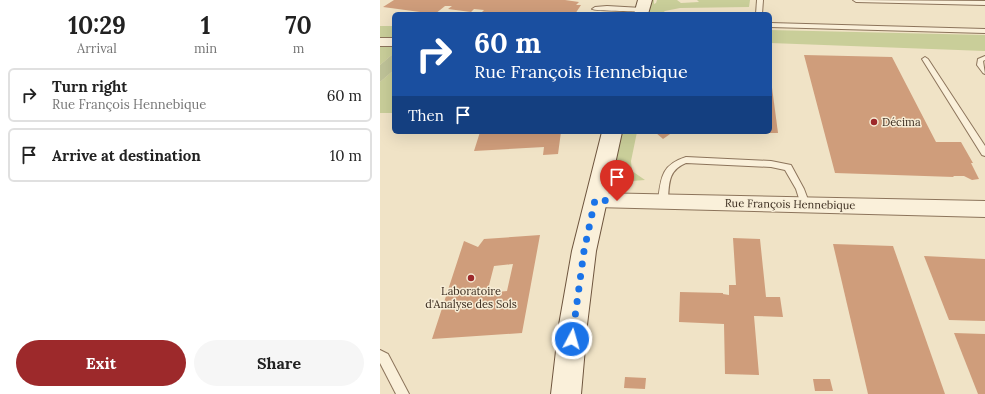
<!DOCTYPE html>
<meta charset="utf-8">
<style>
body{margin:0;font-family:Lora,serif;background:#f6f6f6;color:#222;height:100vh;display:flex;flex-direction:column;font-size:15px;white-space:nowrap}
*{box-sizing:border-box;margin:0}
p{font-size:13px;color:#767676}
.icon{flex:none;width:22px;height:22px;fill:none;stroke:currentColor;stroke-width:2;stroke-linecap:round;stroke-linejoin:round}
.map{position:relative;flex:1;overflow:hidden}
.side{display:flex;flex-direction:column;background:#fff;width:380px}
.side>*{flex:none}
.banner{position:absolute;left:12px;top:12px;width:380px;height:122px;border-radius:6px;box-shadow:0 4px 16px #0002;background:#1a4fa0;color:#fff;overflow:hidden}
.pin{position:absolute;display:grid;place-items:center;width:34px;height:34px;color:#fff;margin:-41px -17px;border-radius:50% 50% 50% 0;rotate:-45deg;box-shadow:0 0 4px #0007}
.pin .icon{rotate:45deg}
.me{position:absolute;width:44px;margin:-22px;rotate:6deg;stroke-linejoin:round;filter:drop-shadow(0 0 3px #0008)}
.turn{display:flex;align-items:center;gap:14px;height:84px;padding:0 16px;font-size:18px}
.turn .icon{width:52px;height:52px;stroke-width:2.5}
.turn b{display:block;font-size:28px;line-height:34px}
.then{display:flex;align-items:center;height:38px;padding:0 16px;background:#0003;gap:8px;font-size:15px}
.eta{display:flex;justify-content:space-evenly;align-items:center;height:68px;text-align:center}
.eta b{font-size:24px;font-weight:800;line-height:28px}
.button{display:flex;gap:8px;margin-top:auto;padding:8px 16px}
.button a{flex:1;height:46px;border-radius:24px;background:#9d292b;color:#fff;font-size:16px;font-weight:800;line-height:46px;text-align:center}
.button a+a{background:#f6f6f6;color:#222}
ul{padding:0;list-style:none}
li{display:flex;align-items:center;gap:12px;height:54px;margin:0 8px 6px;padding:0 8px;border:2px solid #e0e0e0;border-radius:6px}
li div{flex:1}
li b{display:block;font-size:15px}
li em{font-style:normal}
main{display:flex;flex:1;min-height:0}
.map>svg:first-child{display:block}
.green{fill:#c9ce99}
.cemetery{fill:#bfc398}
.building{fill:#cf9d7b;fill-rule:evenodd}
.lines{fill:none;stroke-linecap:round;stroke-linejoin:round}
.service-casing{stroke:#8c745b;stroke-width:2}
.minor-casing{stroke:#8c745b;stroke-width:2}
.secondary-casing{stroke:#6e553e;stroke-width:2}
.service{fill:#faf0da;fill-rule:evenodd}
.minor{fill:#faf0da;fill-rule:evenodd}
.secondary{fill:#faf0da;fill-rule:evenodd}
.route{stroke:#1a73e8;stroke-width:7;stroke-dasharray:0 12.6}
.poi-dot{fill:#9d292b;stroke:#f7edd6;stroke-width:1.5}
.labels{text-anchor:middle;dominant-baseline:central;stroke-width:3;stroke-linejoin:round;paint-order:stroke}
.poi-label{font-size:11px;fill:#3b2c1f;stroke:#f7edd6;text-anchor:start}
.street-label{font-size:11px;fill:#3b2c1f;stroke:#f7edd6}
</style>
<main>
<section class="side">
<div class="eta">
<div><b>10:29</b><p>Arrival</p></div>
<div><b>1</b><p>min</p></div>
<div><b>70</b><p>m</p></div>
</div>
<ul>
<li><svg class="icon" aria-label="right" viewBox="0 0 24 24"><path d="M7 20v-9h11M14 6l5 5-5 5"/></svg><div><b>Turn right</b><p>Rue François Hennebique</p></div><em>60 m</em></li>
<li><svg class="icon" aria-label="arrive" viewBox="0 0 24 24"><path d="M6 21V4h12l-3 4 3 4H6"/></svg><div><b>Arrive at destination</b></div><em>10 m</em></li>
</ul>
<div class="button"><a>Exit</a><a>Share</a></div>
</section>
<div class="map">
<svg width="605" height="394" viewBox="0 0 605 394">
<rect width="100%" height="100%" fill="#f0e3c6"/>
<g class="green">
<path d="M269 0H274V4L276 3 277 0H297L301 3 319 2 317 0H370L369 7 300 8 285 11 281 14H266Z"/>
<rect x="0" y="26" width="14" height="16"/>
<path d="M390 30 605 35V51L390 43Z"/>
<path d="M0 45H14V53L0 65Z"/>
<path d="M14 70V104L12 107H14V113H0V82Z"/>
<path d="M240 132H257L251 161 252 171 265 180 239 182 231 179Z"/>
</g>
<path class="cemetery" d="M14 53V70L0 82V65Z"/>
<g class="building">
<path d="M14 0H185L199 2 196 5H201L195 14H100L104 10 94 9 91 12 68 9 72 6H65L55 14 3 7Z"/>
<path d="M424 55 512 57 556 142H581L593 163H591L599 179 592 180 584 176H573L574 177 455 173Z"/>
<path d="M390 80H391L398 133H390Z"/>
<path d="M100 132H181L178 154 163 155 164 147 94 151Z"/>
<path d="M275 132H293L283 139Z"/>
<path d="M160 235 142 333 52 339 84 241 98 247 104 239ZM133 264 127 291 107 293 114 266Z"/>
<path d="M353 238 380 239 386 297H400L403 317 374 316 379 375 345 374 344 324 299 322 300 292 343 293V294L349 295V285H356Z"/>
<path d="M453 244 513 246 565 394H488Z"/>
<path d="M544 256 605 259V321L569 320Z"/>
<path d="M574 333 605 334V394H598Z"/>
<path d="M245 377 266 378 265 389 244 388Z"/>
<path d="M433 379H450L453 391H435Z"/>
</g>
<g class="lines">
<defs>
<g id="service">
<path d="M377 0H383L382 14H376Z"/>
<path d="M473 0 605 1V5L476 2Z"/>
<path d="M227 6 262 8 265 10 262 12C255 11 215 11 212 9L215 7Z"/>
<path d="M390 23 605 29V33L390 27Z"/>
<path d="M605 56V60L603 61 605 74 603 73 597 65 598 59Z"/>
<path d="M545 57 548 59 605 146V156L602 155 542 59Z"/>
<path d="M306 157 391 161 411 165 424 189 430 205 428 208H422L416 189 405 170 391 167 306 163C288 170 289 184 288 201L286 204H280L278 201C281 178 281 165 306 157Z"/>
<path d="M0 350 8 354 29 394H16L0 363Z"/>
</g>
<g id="minor">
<rect x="0" y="38" width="14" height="8"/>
<path d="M215 193 605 201V217L215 207 209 205 206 200 209 195Z"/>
</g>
<g id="secondary">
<path d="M258 0H272L268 14H254Z"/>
<path d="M222 132H242L216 251 207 325 201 394H171L179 325 192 251Z"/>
</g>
</defs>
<use href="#service" class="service-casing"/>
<use href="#minor" class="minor-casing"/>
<use href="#secondary" class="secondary-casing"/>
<use href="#service" class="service"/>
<use href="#minor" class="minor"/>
<use href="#secondary" class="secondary"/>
</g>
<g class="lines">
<path class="route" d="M192 339 204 251 215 200 237 201"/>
</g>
<g class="poi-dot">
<circle cx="494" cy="122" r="4"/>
<circle cx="91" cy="278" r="4"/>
</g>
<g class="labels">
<g class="poi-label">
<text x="502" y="122">Décima</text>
<text x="91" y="291" text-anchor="middle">Laboratoire<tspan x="91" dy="13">d'Analyse des Sols</tspan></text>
</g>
<g class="street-label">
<text transform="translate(410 204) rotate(1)">Rue François Hennebique</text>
</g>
</g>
</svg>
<div class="pin" style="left:237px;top:201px;background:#d93025"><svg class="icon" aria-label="arrive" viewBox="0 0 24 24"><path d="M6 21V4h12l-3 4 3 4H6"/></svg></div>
<svg class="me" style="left:192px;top:339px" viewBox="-20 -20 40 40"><circle r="17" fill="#1a73e8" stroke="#fff" stroke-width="3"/><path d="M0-11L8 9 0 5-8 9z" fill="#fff"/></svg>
<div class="banner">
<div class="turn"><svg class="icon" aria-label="right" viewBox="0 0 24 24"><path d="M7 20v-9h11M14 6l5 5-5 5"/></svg><div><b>60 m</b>Rue François Hennebique</div></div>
<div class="then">Then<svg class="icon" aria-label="arrive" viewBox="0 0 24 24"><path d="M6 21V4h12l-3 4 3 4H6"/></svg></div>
</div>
</div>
</main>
